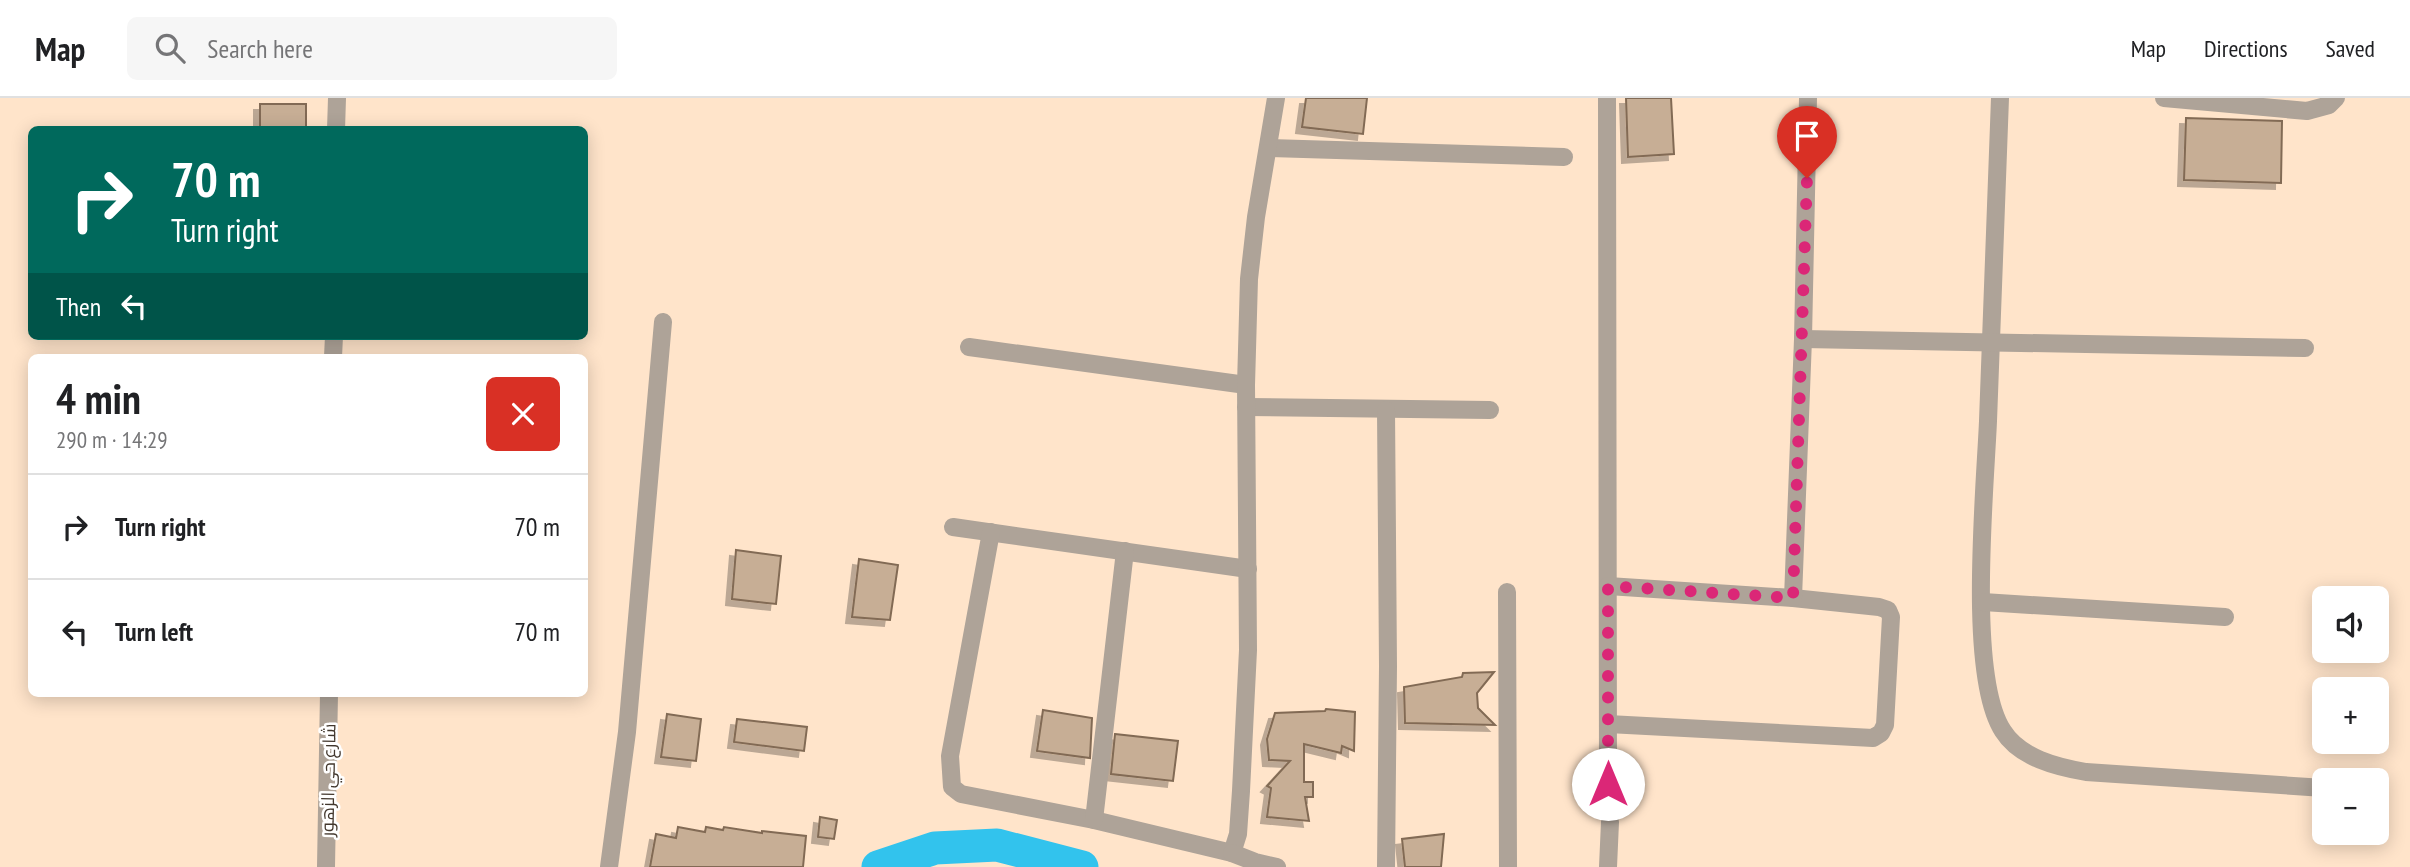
<!DOCTYPE html>
<meta charset="utf-8">
<style>
body{margin:0;font-family:"PT Sans Narrow",Cairo,sans-serif;background:#f6f6f6;color:#202124;height:100vh;display:flex;flex-direction:column;font-size:26px;white-space:nowrap}
*{box-sizing:border-box;margin:0}
p{font-size:23px;color:#757577}
.icon{flex:none;width:38px;height:38px;fill:none;stroke:currentColor;stroke-width:2;stroke-linecap:round;stroke-linejoin:round}
.map{position:relative;flex:1;overflow:hidden}
.panel{position:absolute;left:28px;top:256px;width:560px;height:343px;display:flex;flex-direction:column;background:#fff;border-radius:10px;box-shadow:0 4px 18px #0003}
.panel>*{flex:none}
.banner{position:absolute;left:28px;top:28px;width:560px;height:214px;border-radius:10px;box-shadow:0 4px 18px #0003;background:#00695c;color:#fff;overflow:hidden}
.buttons{position:absolute;left:2312px;top:488px;display:grid;gap:14px}
.buttons a{display:grid;place-items:center;width:77px;height:77px;border-radius:10px;background:#fff;box-shadow:0 4px 18px #0003;font-size:35px}
.pin{position:absolute;display:grid;place-items:center;width:60px;height:60px;color:#fff;margin:-72px -30px;border-radius:50% 50% 50% 0;rotate:-45deg;box-shadow:0 0 7px #0007}
.pin .icon{rotate:45deg}
.me{position:absolute;width:77px;margin:-38px;rotate:0deg;stroke-linejoin:round;filter:drop-shadow(0 0 5px #0008)}
.turn{display:flex;align-items:center;gap:24px;height:147px;padding:0 28px;font-size:32px}
.turn .icon{width:91px;height:91px;stroke-width:2.5}
.turn b{display:block;font-size:49px;line-height:60px}
.then{display:flex;align-items:center;height:66px;padding:0 28px;background:#0003;gap:14px;font-size:26px}
.round{display:grid;place-items:center;flex:none;width:74px;height:74px;border-radius:10px;background:#f6f6f6}
.headline{display:flex;align-items:center;justify-content:space-between;height:119px;padding:0 28px}
h1{font-size:42px;font-weight:600;line-height:52px}
ul{padding:0;list-style:none}
li{display:flex;align-items:center;gap:21px;height:105px;padding:0 28px;border-top:2px solid #e0e0e0}
li div{flex:1}
li b{display:block;font-size:26px}
li em{font-style:normal}
header{display:flex;align-items:center;gap:42px;box-sizing:border-box;height:98px;padding:0 35px;background:#fff;border-bottom:2px solid #e0e0e0}
header strong{font-size:33px}
nav{display:flex;gap:38px;margin-inline-start:auto;font-size:24px}
.search{width:490px;height:63px;background:#f6f6f6;display:flex;align-items:center;gap:18px;box-sizing:border-box;padding:0 24px;border-radius:10px;color:#757577;font-size:26px}
.map>svg:first-child{display:block}
.lines{fill:none;stroke-linecap:round;stroke-linejoin:round}
.river{stroke:#32c3ed;stroke-width:33}
.building{fill:#c7ae95;stroke:#826b54;stroke-width:2;filter:url(#shadow)}
.minor{stroke:#aea398;stroke-width:18}
.tertiary{stroke:#aea398;stroke-width:18}
.route{stroke:#db2777;stroke-width:12;stroke-dasharray:0 21.6}
.labels{text-anchor:middle;dominant-baseline:central;stroke-width:5;stroke-linejoin:round;paint-order:stroke}
.street-label{font-size:18px;fill:#42372d;stroke:#fff}
</style>
<header>
<strong>Map</strong>
<div class="search"><svg class="icon" aria-label="search" viewBox="0 0 24 24"><circle cx="10" cy="10" r="6"/><path d="M15 15l6 6"/></svg>Search here</div>
<nav><a>Map</a><a>Directions</a><a>Saved</a></nav>
</header>
<div class="map">
<svg width="2410" height="769" viewBox="0 0 2410 769">
<defs>
<filter id="shadow"><feDropShadow dx="-6" dy="6" stdDeviation="0" flood-color="#0004"/></filter>
</defs>
<rect width="100%" height="100%" fill="#ffe4ca"/>
<g class="lines">
<path class="river" d="M878 769 935 750 997 747 1082 769"/>
</g>
<g class="building">
<path d="M1306 0H1367L1363 36 1302 29Z"/>
<path d="M1626 0H1671L1674 56 1628 59Z"/>
<rect x="260" y="6" width="46" height="26"/>
<path d="M2186 20 2282 23 2281 85 2184 82Z"/>
<path d="M736 452 781 458 776 506 732 501Z"/>
<path d="M859 461 898 467 890 522 852 519Z"/>
<path d="M1494 574 1477 595 1478 610 1495 627 1405 625 1404 589 1462 579 1463 575Z"/>
<path d="M1326 611 1355 614 1354 653 1342 648 1341 655 1304 646V684H1313V699H1305L1309 723 1267 719 1271 690 1267 688 1290 663 1269 662 1267 641 1275 615 1325 613Z"/>
<path d="M1043 612 1092 620 1090 660 1037 653Z"/>
<path d="M667 616 701 621 696 663 661 659Z"/>
<path d="M737 621 807 629 804 653 734 644Z"/>
<path d="M1115 636 1178 643 1173 683 1111 676Z"/>
<path d="M820 719 837 722 834 741 818 739Z"/>
<path d="M678 729 705 734 706 729 723 732 724 729 762 735V733L806 738 803 769H650L656 736 676 740Z"/>
<path d="M1444 736 1441 769H1405L1402 741Z"/>
</g>
<g class="lines">
<g class="minor">
<path d="M1607 0 1608 686"/>
<path d="M2000 0C1996 108 1992 216 1988 323 1985 393 1967 578 2003 633 2020 660 2057 669 2086 674L2324 690"/>
<path d="M2164 0 2307 13 2329 7 2336 0"/>
<path d="M1268 50 1564 59"/>
<path d="M1803 241 2305 250"/>
<path d="M969 249 1246 287"/>
<path d="M1246 309 1490 312"/>
<path d="M1386 312 1388 568 1386 769"/>
<path d="M953 429 1248 471"/>
<path d="M991 434 950 658 952 689 961 696 1094 722 1232 755 1238 736 1241 693 1248 552 1246 287 1249 181 1256 119 1276 0"/>
<path d="M1608 488 1793 500 1879 509 1888 512 1891 519 1885 627 1881 635 1873 640 1608 626"/>
<path d="M1507 494 1508 769"/>
<path d="M1793 500 1803 241 1808 0"/>
<path d="M1983 504 2225 519"/>
<path d="M2376 693H2379"/>
<path d="M1094 722 1125 453"/>
<path d="M1232 755 1255 764 1277 769"/>
<path d="M609 769 627 634 663 224"/>
<path d="M1608 769 1610 724"/>
</g>
<g class="tertiary">
<path d="M336 32 337 0"/>
<path d="M333 259 334 238"/>
<path d="M326 769 329 595"/>
</g>
</g>
<g class="lines">
<path class="route" d="M1608 686V488L1793 500 1807 80"/>
</g>
<g class="labels">
<g class="street-label">
<text transform="translate(328 682) rotate(-89)">شارع حي الزهور</text>
</g>
</g>
</svg>
<div class="buttons">
<a><svg class="icon" aria-label="sound" viewBox="0 0 24 24"><path d="M4 9h4l5-4v14l-5-4H4zM17 9q2 3 0 6"/></svg></a>
<a>+</a>
<a>−</a>
</div>
<div class="pin" style="left:1807px;top:80px;background:#d93025"><svg class="icon" aria-label="arrive" viewBox="0 0 24 24"><path d="M6 21V4h12l-3 4 3 4H6"/></svg></div>
<svg class="me" style="left:1608px;top:686px" viewBox="-20 -20 40 40"><circle r="19" fill="#fff"/><path d="M0-13L10 11 0 6-10 11z" fill="#db2777"/></svg>
<div class="banner">
<div class="turn"><svg class="icon" aria-label="right" viewBox="0 0 24 24"><path d="M7 20v-9h11M14 6l5 5-5 5"/></svg><div><b>70 m</b>Turn right</div></div>
<div class="then">Then<svg class="icon" aria-label="left" viewBox="0 0 24 24"><path d="M17 20v-9H6M10 6l-5 5 5 5"/></svg></div>
</div>
<section class="panel">
<div class="headline"><div><h1>4 min</h1><p>290 m · 14:29</p></div><a class="round" style="background:#d93025;color:#fff"><svg class="icon" aria-label="close" viewBox="0 0 24 24"><path d="M6 6l12 12M18 6L6 18"/></svg></a></div>
<ul>
<li><svg class="icon" aria-label="right" viewBox="0 0 24 24"><path d="M7 20v-9h11M14 6l5 5-5 5"/></svg><div><b>Turn right</b></div><em>70 m</em></li>
<li><svg class="icon" aria-label="left" viewBox="0 0 24 24"><path d="M17 20v-9H6M10 6l-5 5 5 5"/></svg><div><b>Turn left</b></div><em>70 m</em></li>
</ul>
</section>
</div>
